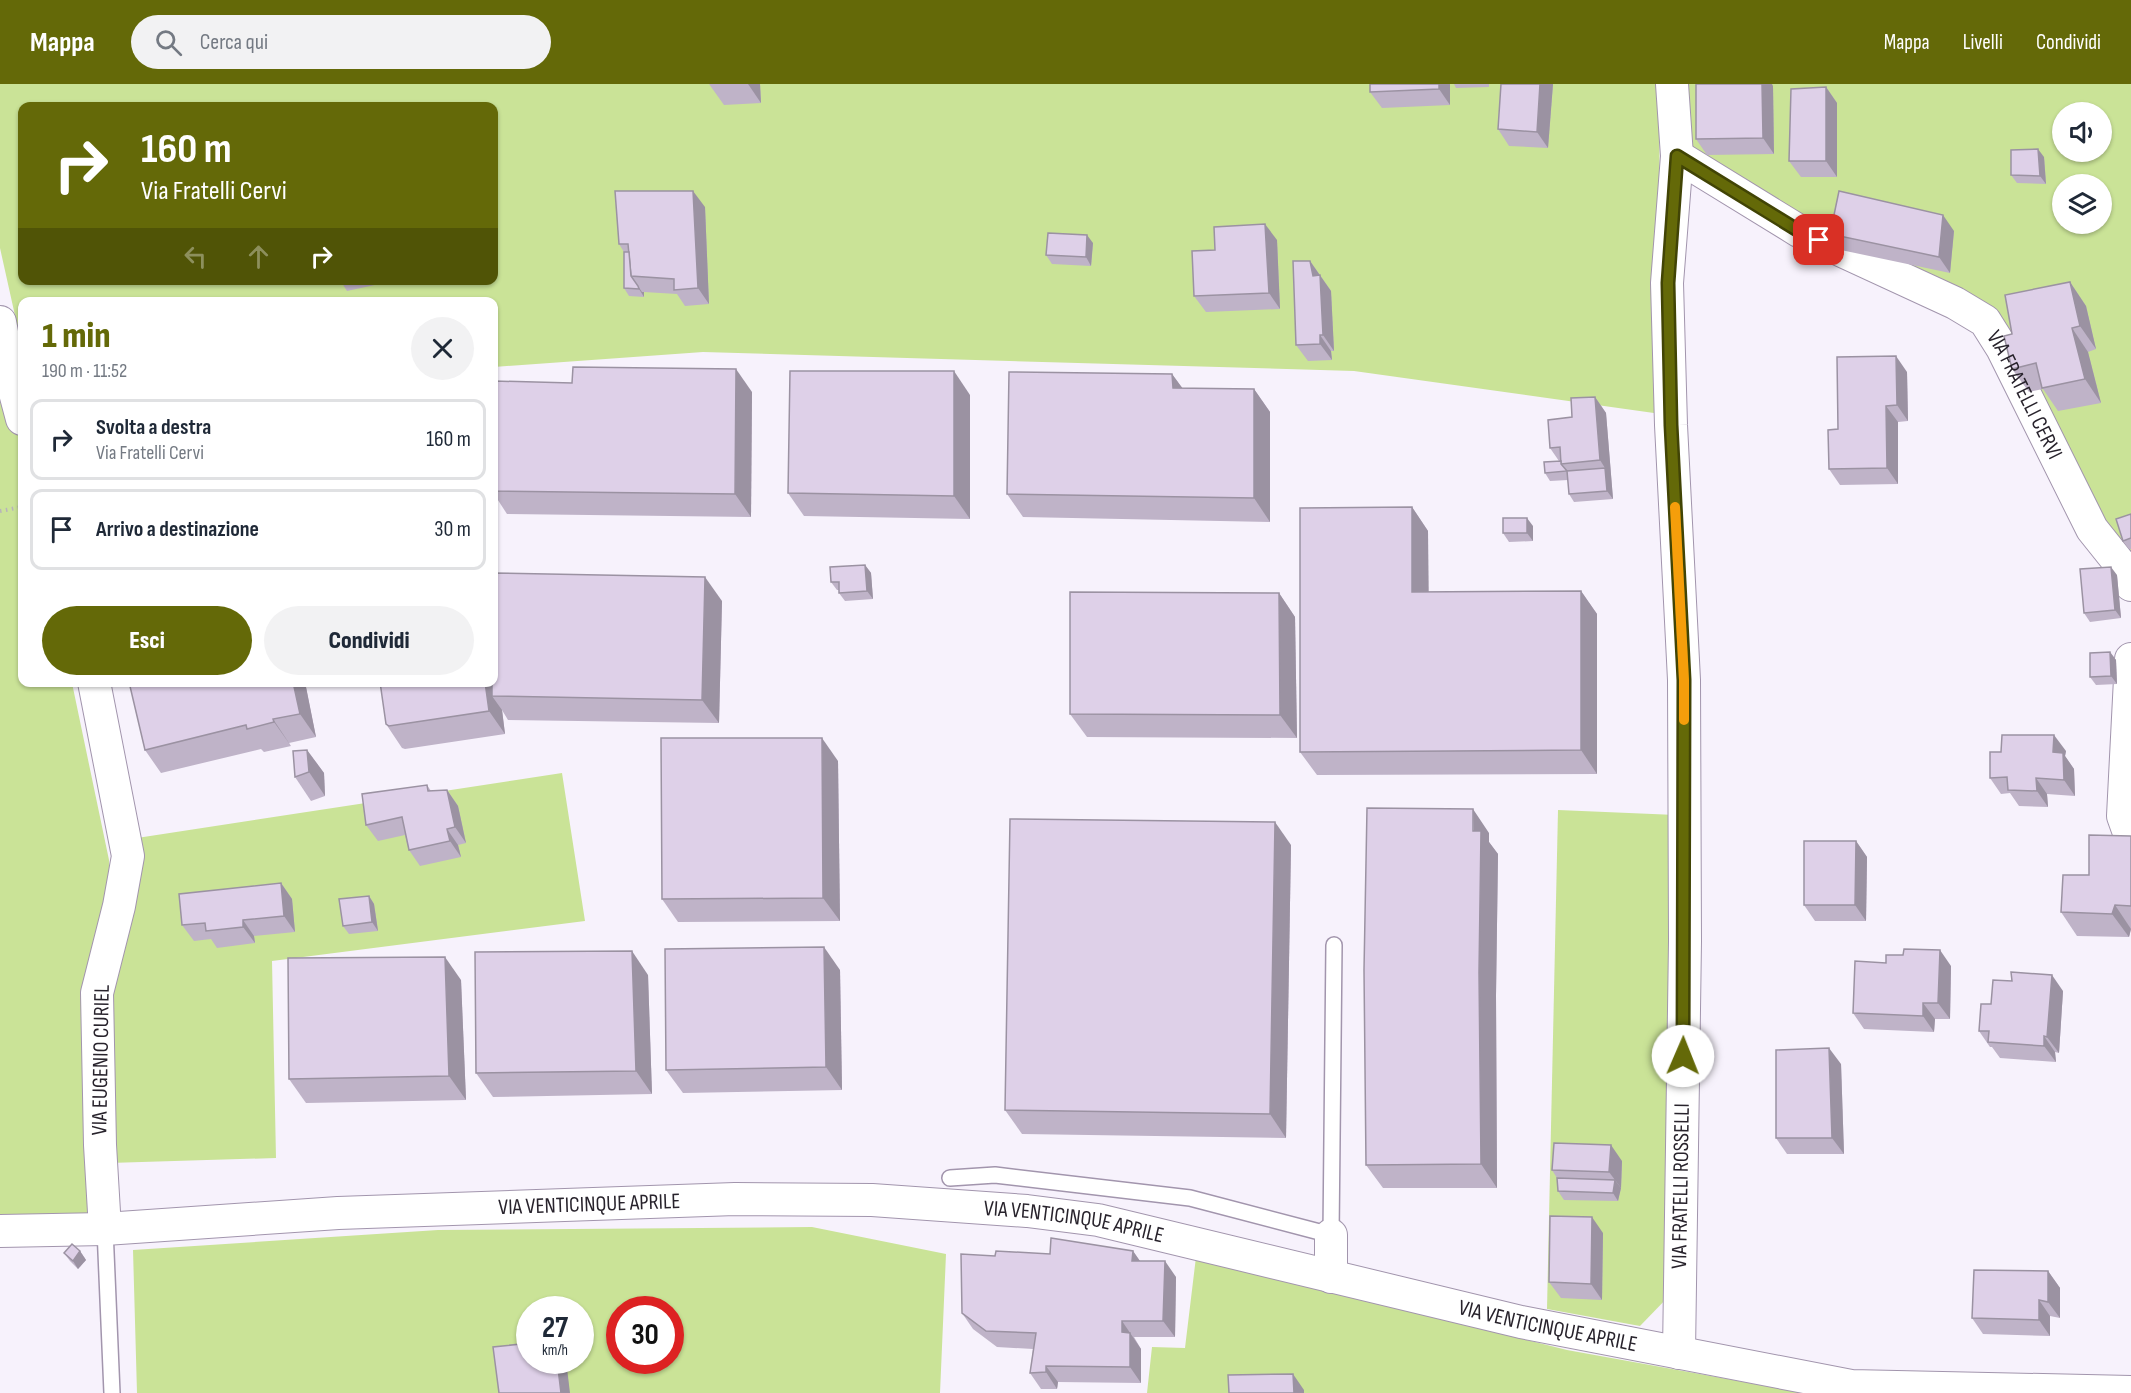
<!DOCTYPE html>
<html lang="it">
<meta charset="utf-8">
<style>
body{margin:0;font-family:"Sofia Sans Condensed",sans-serif;background:#f2f2f3;color:#1f2937;height:100vh;display:flex;flex-direction:column;font-size:22px;white-space:nowrap}
*{box-sizing:border-box;margin:0}
p{font-size:20px;color:#747a83}
.icon{flex:none;width:33px;height:33px;fill:none;stroke:currentColor;stroke-width:2;stroke-linecap:round;stroke-linejoin:round}
.map{position:relative;flex:1;overflow:hidden}
.sheet{position:absolute;left:18px;top:213px;width:480px;height:390px;display:flex;flex-direction:column;background:#fff;border-radius:12px;box-shadow:0 2px 4px #0004}
.sheet>*{flex:none}
.top-card{position:absolute;left:18px;top:18px;width:480px;height:183px;border-radius:12px;box-shadow:0 2px 4px #0004;background:#646908;color:#fff;overflow:hidden}
.fabs{position:absolute;left:2052px;top:18px;display:grid;gap:12px}
.fabs a{display:grid;place-items:center;width:60px;height:60px;border-radius:50%;background:#fff;box-shadow:0 2px 4px #0004;font-size:30px}
.speed{position:absolute;left:516px;top:1212px;display:flex;gap:12px;font-size:30px;font-weight:700;text-align:center}
.speed>*{display:grid;place-content:center;width:78px;height:78px;border-radius:50%;background:#fff;box-shadow:0 2px 4px #0004;line-height:1}
.speed small{font-size:15px;font-weight:400}
.speed .limit{border:9px solid #d22;background:#fff;color:#111}
.pin{position:absolute;display:grid;place-items:center;width:51px;height:51px;color:#fff;margin:-26px;border-radius:12px;box-shadow:0 3px 9px #0006}
.me{position:absolute;width:66px;margin:-33px;rotate:1deg;stroke-linejoin:round;filter:drop-shadow(0 0 4px #0008)}
.turn{display:flex;align-items:center;gap:21px;height:126px;padding:0 24px;font-size:27px}
.turn .icon{width:78px;height:78px;stroke-width:2.5}
.turn b{display:block;font-size:42px;line-height:51px}
.lanes{display:flex;align-items:center;height:57px;padding:0 24px;background:#0003;justify-content:center;gap:30px;direction:ltr}
.lanes .off{opacity:.35}
.round{display:grid;place-items:center;flex:none;width:63px;height:63px;border-radius:32px;background:#f2f2f3}
.headline{display:flex;align-items:center;justify-content:space-between;height:102px;padding:0 24px}
h1{font-size:36px;font-weight:800;line-height:45px;color:#646908}
.cta{display:flex;gap:12px;margin-top:auto;padding:12px 24px}
.cta a{flex:1;height:69px;border-radius:36px;background:#646908;color:#fff;font-size:24px;font-weight:800;line-height:69px;text-align:center}
.cta a+a{background:#f2f2f3;color:#1f2937}
ul{padding:0;list-style:none}
li{display:flex;align-items:center;gap:18px;height:81px;margin:0 12px 9px;padding:0 12px;border:3px solid #e0e1e3;border-radius:12px}
li div{flex:1}
li b{display:block;font-size:22px}
li em{font-style:normal}
header{display:flex;align-items:center;gap:36px;box-sizing:border-box;height:84px;padding:0 30px;background:#646908;color:#fff}
header strong{font-size:28px}
nav{display:flex;gap:33px;margin-inline-start:auto;font-size:21px}
.search{width:420px;height:54px;background:#f2f2f3;display:flex;align-items:center;gap:15px;box-sizing:border-box;padding:0 21px;border-radius:33px;color:#747a83;font-size:22px}
.map>svg:first-child{display:block}
.green{fill:#cae397;fill-rule:evenodd}
.lines{fill:none;stroke-linecap:round;stroke-linejoin:round}
.lane-casing{stroke:#a295ad;stroke-width:18}
.street-casing{stroke:#a295ad;stroke-width:34}
.path{stroke:#b7b2bc;stroke-width:4;stroke-dasharray:1.5 4.5;stroke-linecap:butt}
.lane{stroke:#fff;stroke-width:15}
.street{stroke:#fff;stroke-width:32}
.wall{fill:#bfb3c8}
.shaded-wall{fill:#9b92a2}
.building{fill:#ded0e8;stroke:#9b92a2;stroke-width:1.5}
.route-casing{stroke:#414405;stroke-width:15}
.route{stroke:#646908;stroke-width:10}
.slow{stroke:#f59e0b;stroke-width:10}
.labels{text-anchor:middle;dominant-baseline:central;stroke-width:4.5;stroke-linejoin:round;paint-order:stroke}
.street-label{font-size:22px;fill:#28232c;stroke:#fff}
</style>
<header>
<strong>Mappa</strong>
<div class="search"><svg class="icon" aria-label="search" viewBox="0 0 24 24"><circle cx="10" cy="10" r="6"/><path d="M15 15l6 6"/></svg>Cerca qui</div>
<nav><a>Mappa</a><a>Livelli</a><a>Condividi</a></nav>
</header>
<div class="map">
<svg width="2131" height="1309" viewBox="0 0 2131 1309">
<rect width="100%" height="100%" fill="#f7f2fc"/>
<g class="green">
<path d="M0 0H1659L1661 330 1354 287 703 268 494 283V218H22V263L0 164ZM22 22H494V196H22Z"/>
<path d="M1680 0H2131V481L2099 441 2010 260 1803 140 1684 67ZM2062 28H2102V68H2062ZM2062 100H2102V140H2062Z"/>
<path d="M0 267 22 370V598L72 599 109 776 111 815 95 1136 0 1140Z"/>
<path d="M562 689 585 837 272 877 276 1074 109 1079 106 910 137 754Z"/>
<path d="M1558 726 1676 731 1670 1211 1640 1242 1547 1225Z"/>
<path d="M812 1143 946 1170 940 1309H137L133 1166 438 1146ZM530 1226H580V1276H530ZM620 1226H670V1276H620Z"/>
<path d="M1196 1173 1567 1266 1805 1309H1147L1152 1263 1185 1264Z"/>
</g>
<g class="lines">
<defs>
<g id="lane">
<path d="M950 1094 995 1091 1190 1114 1331 1151 1334 861"/>
<path d="M105 1145 112 1309"/>
</g>
<g id="street">
<path d="M1672 0 1677 72 1667 199 1671 341 1684 596 1685 857 1679 1269"/>
<path id="s1" d="M1677 72 1799 147 1955 219 1985 237 2002 264 2092 445 2124 485 2131 501"/>
<path d="M0 238 9 286 22 335"/>
<path d="M2131 575 2123 732 2128 746 2131 747"/>
<path d="M94 598 128 772 119 822 97 909 100 1061 105 1145"/>
<path id="s2" d="M0 1147 105 1145 338 1129 735 1115 872 1116 1027 1127 1098 1136 1521 1238 1851 1302 2131 1308"/>
<path d="M1331 1151V1193"/>
</g>
</defs>
<use href="#lane" class="lane-casing"/>
<use href="#street" class="street-casing"/>
<path class="path" d="M0 427 22 423"/>
<use href="#lane" class="lane"/>
<use href="#street" class="street"/>
</g>
<g class="wall">
<path d="M709 0H760L761 19 724 21Z"/>
<path d="M1370 0H1450V21L1382 24 1370 8Z"/>
<path d="M1454 0H1489V3L1456 4Z"/>
<path d="M1553 0 1548 64 1509 62 1498 45Z"/>
<path d="M1773 2 1774 70 1707 71 1696 55Z"/>
<path d="M1826 3 1837 19V93H1801L1789 77Z"/>
<path d="M2044 73 2046 100 2017 99 2011 91Z"/>
<path d="M705 123 709 220 685 222 677 210 644 208V213L629 212 624 204V168L619 160Z"/>
<path d="M1954 147 1950 189 1841 166 1830 150Z"/>
<path d="M1277 156 1280 225 1206 228 1194 212 1215 166Z"/>
<path d="M1093 159 1091 182 1052 180 1046 171Z"/>
<path d="M1310 177 1331 207 1334 267H1331L1332 276 1308 277 1296 261Z"/>
<path d="M340 196H398L347 207Z"/>
<path d="M2070 198 2086 222 2096 265 2088 268 2101 319 2058 327 2043 305 2029 308 2012 285V250Z"/>
<path d="M1907 288 1908 337 1898 338V400L1840 401 1829 385 1838 345Z"/>
<path d="M1172 290 1182 304 1254 305 1270 328V438L1023 433 1007 410Z"/>
<path d="M494 297 572 299 752 308 751 433 507 430 494 410Z"/>
<path d="M970 311V435L804 432 788 409Z"/>
<path d="M1595 313 1606 329 1613 415 1574 418 1569 410 1568 396 1550 397 1545 389 1559 377 1550 364Z"/>
<path d="M1412 423 1428 447V508L1581 507 1597 530V690L1317 691 1300 668Z"/>
<path d="M2131 430V465H2129L2123 457Z"/>
<path d="M1533 442V457L1509 458 1503 449Z"/>
<path d="M865 481 871 489 873 515 845 517 839 509V506H837L831 498Z"/>
<path d="M2117 491 2121 534 2090 538 2084 529Z"/>
<path d="M1279 509 1295 533 1297 654 1087 653 1070 630Z"/>
<path d="M722 517 719 639 508 636 502 626 505 650 405 665 402 664 386 640Z"/>
<path d="M2110 568 2116 576 2117 600 2096 601 2090 593Z"/>
<path d="M129 598H305L316 653 289 659 291 662 264 668 261 665 161 689 145 666Z"/>
<path d="M307 666 324 689 325 712 311 717 295 693Z"/>
<path d="M2066 667 2065 672 2074 685 2075 712 2047 710 2048 723 2019 722 2010 709 2001 710 1990 694Z"/>
<path d="M838 677 840 837 678 838 662 815Z"/>
<path d="M427 701 431 707 447 706 458 722 466 759 458 761 461 773 420 782 409 766 405 751 378 757 366 741Z"/>
<path d="M1489 749V758L1498 770 1496 911 1497 1104H1383L1366 1081Z"/>
<path d="M2131 752V845L2129 853 2077 852 2061 828Z"/>
<path d="M1856 757 1867 773 1866 837H1815L1804 821Z"/>
<path d="M1291 761 1286 1054 1022 1050 1005 1026Z"/>
<path d="M281 799 292 815 295 848 254 852 255 859 217 864 211 855 194 857 182 841Z"/>
<path d="M369 812 374 820 378 847 349 850 343 842Z"/>
<path d="M1951 882 1950 935H1935L1934 948 1864 945 1853 929Z"/>
<path d="M840 886 842 1006 683 1009 666 986Z"/>
<path d="M648 891 652 1010 493 1013 476 989Z"/>
<path d="M461 896 466 1016 306 1019 289 995Z"/>
<path d="M2063 907 2059 969 2055 968 2056 978 2000 974 1992 963H1990L1979 947 1991 920Z"/>
<path d="M1841 980 1844 1070H1787L1776 1054Z"/>
<path d="M1622 1077 1621 1104 1618 1117 1564 1116 1558 1107 1557 1094 1552 1086Z"/>
<path d="M1603 1149 1602 1216 1561 1214 1549 1198Z"/>
<path d="M80 1167 86 1176 78 1185 70 1177 64 1169Z"/>
<path d="M1133 1167 1140 1177 1176 1193 1175 1253H1134L1141 1265V1299L1058 1298 1057 1305H1041L1030 1289 1033 1265 997 1263 973 1245 962 1229 995 1172Z"/>
<path d="M2048 1187 2060 1204V1234L2050 1232V1252L1983 1250 1972 1234Z"/>
</g>
<g class="shaded-wall">
<path d="M748 0H760L761 19Z"/>
<path d="M1439 0H1450V21L1439 5Z"/>
<path d="M1540 0H1553L1548 64 1537 48Z"/>
<path d="M1762 0H1772L1773 2 1774 70 1763 54Z"/>
<path d="M1826 3 1837 19V93L1826 77Z"/>
<path d="M2038 65 2044 73 2046 100 2040 92Z"/>
<path d="M693 107 705 123 709 220 698 204Z"/>
<path d="M1943 131 1954 147 1950 189 1939 173Z"/>
<path d="M1265 140 1277 156 1280 225 1269 209Z"/>
<path d="M1087 151 1093 159 1091 182 1086 173Z"/>
<path d="M1310 177 1331 207 1334 267 1323 251Z"/>
<path d="M2070 198 2086 222 2096 265 2080 242Z"/>
<path d="M638 202 642 208H644V213L639 205Z"/>
<path d="M2072 244 2088 268 2101 319 2085 295Z"/>
<path d="M1320 251 1331 267 1332 276 1320 260Z"/>
<path d="M1896 272 1907 288 1908 337 1897 321Z"/>
<path d="M736 285 752 308 751 433 735 410Z"/>
<path d="M954 287 970 311V435L954 412Z"/>
<path d="M1172 290 1189 313 1173 304Z"/>
<path d="M1254 305 1270 328V438L1254 414Z"/>
<path d="M1595 313 1606 329 1613 415 1607 407 1605 384 1600 376Z"/>
<path d="M1886 322 1898 338V400L1887 384Z"/>
<path d="M1412 423 1428 447 1429 531 1412 508Z"/>
<path d="M1527 434 1533 442V457L1527 449Z"/>
<path d="M865 481 871 489 873 515 867 507Z"/>
<path d="M2111 483 2117 491 2121 534 2115 526Z"/>
<path d="M705 493 722 517 719 639 702 616Z"/>
<path d="M1581 507 1597 530V690L1581 666Z"/>
<path d="M1279 509 1295 533 1297 654 1280 631Z"/>
<path d="M2110 568 2116 576 2117 600 2111 592Z"/>
<path d="M293 598H305L316 653 300 630Z"/>
<path d="M485 598H494L492 612 502 626 505 650 489 627Z"/>
<path d="M273 635 291 662 274 638Z"/>
<path d="M2054 651 2066 667 2065 672 2074 685 2075 712 2064 696 2053 668Z"/>
<path d="M822 654 838 677 840 837 823 814Z"/>
<path d="M307 666 324 689 325 712 309 688Z"/>
<path d="M2036 694 2047 710 2048 723 2037 707Z"/>
<path d="M447 706 458 722 466 759 455 743Z"/>
<path d="M1473 725 1489 749V758L1498 770 1496 911 1497 1104 1481 1080Z"/>
<path d="M1275 738 1291 761 1286 1054 1270 1030Z"/>
<path d="M447 745 458 761 461 773 450 757Z"/>
<path d="M1856 757 1867 773 1866 837 1855 821Z"/>
<path d="M281 799 292 815 295 848 284 832Z"/>
<path d="M369 812 374 820 378 847 372 838Z"/>
<path d="M2115 821 2131 845 2129 853 2112 830Z"/>
<path d="M243 836 254 852 255 859 243 843Z"/>
<path d="M824 863 840 886 842 1006 826 983Z"/>
<path d="M1940 866 1951 882 1950 935 1938 919Z"/>
<path d="M632 867 648 891 652 1010 636 987Z"/>
<path d="M445 873 461 896 466 1016 449 992Z"/>
<path d="M2052 891 2063 907 2059 969 2047 953Z"/>
<path d="M1923 919 1935 935 1934 948 1923 932Z"/>
<path d="M2044 952 2055 968 2056 978 2044 962Z"/>
<path d="M1829 964 1841 980 1844 1070 1832 1054Z"/>
<path d="M1611 1061 1622 1077 1621 1104 1609 1088Z"/>
<path d="M1615 1096 1621 1104 1618 1117 1613 1109Z"/>
<path d="M1592 1133 1603 1149 1602 1216 1591 1200Z"/>
<path d="M80 1167 86 1176 78 1185 73 1177Z"/>
<path d="M1133 1167 1144 1183 1132 1177Z"/>
<path d="M1165 1177 1176 1193 1175 1253 1163 1237Z"/>
<path d="M2048 1187 2060 1204V1234L2048 1218Z"/>
<path d="M2039 1216 2050 1232V1252L2039 1236Z"/>
<path d="M1122 1237 1141 1265V1299L1130 1283 1122 1248Z"/>
<path d="M557 1276H566L570 1309H561Z"/>
<path d="M1046 1282 1058 1298 1057 1305 1046 1288Z"/>
<path d="M1293 1290 1304 1306V1309H1294Z"/>
</g>
<g class="building">
<path d="M1370 0H1439V5L1370 8Z"/>
<path d="M1501 0H1540L1537 48 1498 45Z"/>
<path d="M1696 0H1762L1763 54 1696 55Z"/>
<path d="M1826 3V77H1789L1791 5Z"/>
<path d="M2038 65 2040 92 2011 91V66Z"/>
<path d="M615 107H693L698 204 674 206V195L631 192 628 160H619Z"/>
<path d="M1839 107 1943 131 1939 173 1830 150Z"/>
<path d="M1265 140 1269 209 1194 212 1192 167 1215 166 1214 143Z"/>
<path d="M1048 149 1087 151 1086 173 1046 171Z"/>
<path d="M624 168H629L631 192 638 202 639 205 624 204Z"/>
<path d="M1293 177H1310L1313 192 1320 191 1323 251H1320V260L1296 261Z"/>
<path d="M2070 198 2080 242 2072 244 2085 295 2042 304 2036 279 2012 285 2004 252 2012 250 2005 211Z"/>
<path d="M1896 272 1897 321 1886 322 1887 384 1829 385 1828 346 1838 345 1837 273Z"/>
<path d="M573 283 736 285 735 410 494 407V297L572 299Z"/>
<path d="M790 287H954V412L788 409Z"/>
<path d="M1009 288 1172 290 1173 304 1254 305V414L1007 410Z"/>
<path d="M1595 313 1600 376 1561 380 1560 363 1550 364 1548 336 1572 333 1571 314Z"/>
<path d="M1561 377V380L1567 387 1545 389 1544 378Z"/>
<path d="M1605 384 1607 407 1569 410 1567 387Z"/>
<path d="M1412 423V508L1581 507V666L1300 668V424Z"/>
<path d="M2131 430V454L2123 457 2116 435Z"/>
<rect x="1503" y="434" width="24" height="15"/>
<path d="M865 481 867 507 839 509V498H831L830 483Z"/>
<path d="M2111 483 2115 526 2084 529 2080 485Z"/>
<path d="M495 489 705 493 702 616 492 612V598H494Z"/>
<path d="M1070 508 1279 509 1280 631 1070 630Z"/>
<path d="M2110 568 2111 592 2090 593V569Z"/>
<path d="M129 598H293L300 630 273 635 274 638 247 645 246 641 145 666Z"/>
<path d="M380 598H485L489 627 389 642 386 640Z"/>
<path d="M2002 651H2054L2053 668 2063 669 2064 696 2036 694 2037 707 2008 706 2007 693 1990 694V668H2001Z"/>
<path d="M661 654H822L823 814 662 815Z"/>
<path d="M307 666 309 688 295 693 293 667Z"/>
<path d="M427 701 428 707 447 706 455 743 447 745 450 757 409 766 402 733 366 741 362 710Z"/>
<path d="M1367 724 1473 725V747H1481L1479 888 1481 1080 1366 1081 1364 886Z"/>
<path d="M1010 735 1275 738 1270 1030 1005 1026Z"/>
<path d="M2089 751 2131 752V822L2115 821 2112 830 2061 828 2063 791H2089Z"/>
<path d="M1804 757H1856L1855 821H1804Z"/>
<path d="M281 799 284 832 243 836V843L206 847 205 839 182 841 179 810Z"/>
<path d="M369 812 372 838 343 842 339 815Z"/>
<path d="M824 863 826 983 666 986 665 865Z"/>
<path d="M1904 865 1940 866 1938 919H1923V932L1853 929 1855 877 1886 879V871H1903Z"/>
<path d="M632 867 636 987 476 989 475 868Z"/>
<path d="M445 873 449 992 289 995 288 874Z"/>
<path d="M2011 888 2052 891 2047 953 2044 952V962L1988 958 1989 947H1979L1981 920H1991L1993 896 2012 897Z"/>
<path d="M1829 964 1832 1054H1776V966Z"/>
<path d="M1554 1059 1611 1061 1609 1088 1552 1086Z"/>
<path d="M1557 1094 1615 1096 1613 1109 1558 1107Z"/>
<path d="M1550 1132 1592 1133 1591 1200 1549 1198Z"/>
<path d="M1051 1154 1133 1167 1132 1177H1165L1163 1237H1122V1248L1130 1249V1283L1046 1282V1288L1030 1289 1036 1249 986 1247 962 1229 961 1170 995 1172 996 1167 1050 1170Z"/>
<path d="M72 1160 80 1167 73 1177 64 1169Z"/>
<path d="M1974 1186 2048 1187V1218L2039 1216V1236L1972 1234Z"/>
<path d="M530 1259V1276H557L561 1309H499L493 1263Z"/>
<path d="M1293 1290 1294 1309H1229L1228 1291Z"/>
</g>
<g class="lines">
<defs>
<path id="route" d="M1683 972 1684 596 1671 341 1668 199 1677 72 1799 147 1819 156"/>
</defs>
<use href="#route" class="route-casing"/>
<use href="#route" class="route"/>
<path class="slow" d="M1675 423 1684 596V636"/>
</g>
<g class="labels">
<g class="street-label">
<text stroke="none"><textPath href="#s1" startOffset="434">VIA FRATELLI CERVI</textPath></text>
<text transform="translate(101 976) rotate(-89)">VIA EUGENIO CURIEL</text>
<text transform="translate(1681 1102) rotate(-89)">VIA FRATELLI ROSSELLI</text>
<text stroke="none"><textPath href="#s2" startOffset="590">VIA VENTICINQUE APRILE</textPath></text>
<text stroke="none"><textPath href="#s2" startOffset="1076">VIA VENTICINQUE APRILE</textPath></text>
<text stroke="none"><textPath href="#s2" startOffset="1562">VIA VENTICINQUE APRILE</textPath></text>
</g>
</g>
</svg>
<div class="fabs">
<a><svg class="icon" aria-label="sound" viewBox="0 0 24 24"><path d="M4 9h4l5-4v14l-5-4H4zM17 9q2 3 0 6"/></svg></a>
<a><svg class="icon" aria-label="layers" viewBox="0 0 24 24"><path d="M12 4l9 5-9 5-9-5zM3 14l9 5 9-5"/></svg></a>
</div>
<div class="speed"><div>27<small>km/h</small></div><div class="limit">30</div></div>
<div class="pin" style="left:1819px;top:156px;background:#d93025"><svg class="icon" aria-label="arrive" viewBox="0 0 24 24"><path d="M6 21V4h12l-3 4 3 4H6"/></svg></div>
<svg class="me" style="left:1683px;top:972px" viewBox="-20 -20 40 40"><circle r="19" fill="#fff"/><path d="M0-13L10 11 0 6-10 11z" fill="#646908"/></svg>
<div class="top-card">
<div class="turn"><svg class="icon" aria-label="right" viewBox="0 0 24 24"><path d="M7 20v-9h11M14 6l5 5-5 5"/></svg><div><b>160 m</b>Via Fratelli Cervi</div></div>
<div class="lanes"><svg class="icon off" aria-label="left" viewBox="0 0 24 24"><path d="M17 20v-9H6M10 6l-5 5 5 5"/></svg><svg class="icon off" aria-label="ahead" viewBox="0 0 24 24"><path d="M12 20V5M6 11l6-6 6 6"/></svg><svg class="icon" aria-label="right" viewBox="0 0 24 24"><path d="M7 20v-9h11M14 6l5 5-5 5"/></svg></div>
</div>
<section class="sheet">
<div class="headline"><div><h1>1 min</h1><p>190 m · 11:52</p></div><a class="round"><svg class="icon" aria-label="close" viewBox="0 0 24 24"><path d="M6 6l12 12M18 6L6 18"/></svg></a></div>
<ul>
<li><svg class="icon" aria-label="right" viewBox="0 0 24 24"><path d="M7 20v-9h11M14 6l5 5-5 5"/></svg><div><b>Svolta a destra</b><p>Via Fratelli Cervi</p></div><em>160 m</em></li>
<li><svg class="icon" aria-label="arrive" viewBox="0 0 24 24"><path d="M6 21V4h12l-3 4 3 4H6"/></svg><div><b>Arrivo a destinazione</b></div><em>30 m</em></li>
</ul>
<div class="cta"><a>Esci</a><a>Condividi</a></div>
</section>
</div>
